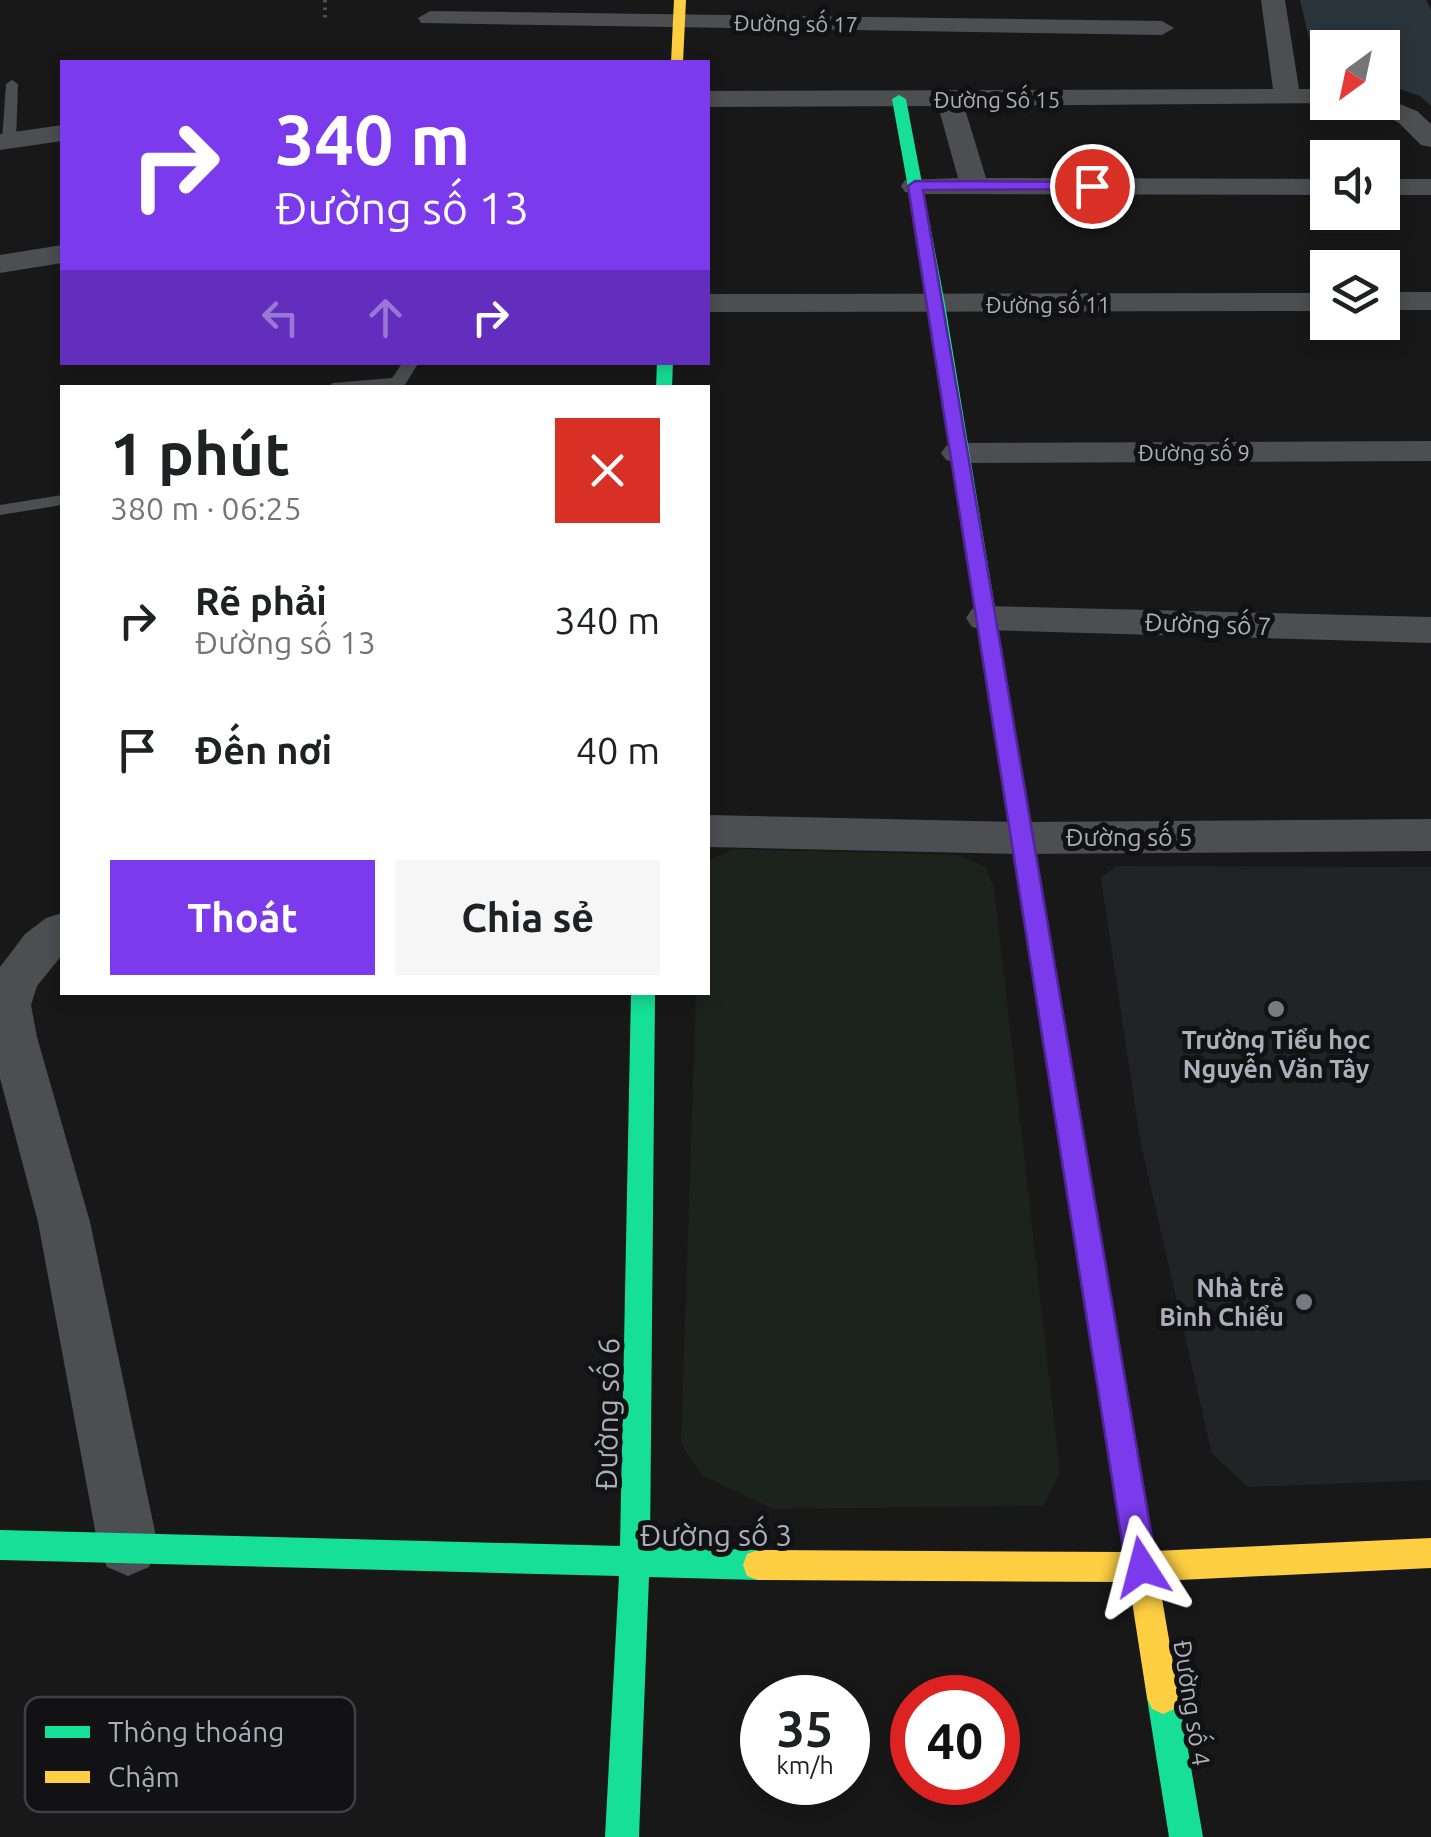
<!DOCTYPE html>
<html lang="vi">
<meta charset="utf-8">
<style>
body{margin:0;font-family:Ubuntu,sans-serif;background:#f6f6f6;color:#202124;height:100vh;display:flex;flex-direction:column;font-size:38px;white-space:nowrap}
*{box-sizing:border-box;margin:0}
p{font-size:32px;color:#757577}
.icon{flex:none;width:55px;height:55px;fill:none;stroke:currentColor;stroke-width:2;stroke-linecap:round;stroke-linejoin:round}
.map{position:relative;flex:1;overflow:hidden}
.details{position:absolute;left:60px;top:385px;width:650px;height:610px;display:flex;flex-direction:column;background:#fff;border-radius:0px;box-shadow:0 5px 15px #0003}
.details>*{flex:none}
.top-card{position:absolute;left:60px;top:60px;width:650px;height:305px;border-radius:0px;box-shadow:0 5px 15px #0003;background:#7c3aed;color:#fff;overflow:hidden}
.needle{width:65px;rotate:213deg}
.controls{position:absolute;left:1310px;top:30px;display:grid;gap:20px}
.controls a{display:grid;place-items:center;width:90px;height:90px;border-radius:0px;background:#fff;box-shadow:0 5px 15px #0003;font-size:50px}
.speed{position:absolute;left:740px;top:1675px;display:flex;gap:20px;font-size:50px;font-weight:700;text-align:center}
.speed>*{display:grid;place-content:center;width:130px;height:130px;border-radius:50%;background:#fff;box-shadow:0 5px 15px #0003;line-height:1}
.speed small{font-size:25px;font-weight:400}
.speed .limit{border:15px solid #d22;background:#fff;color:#111}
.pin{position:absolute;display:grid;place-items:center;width:85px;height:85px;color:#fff;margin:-42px;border:5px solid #fff;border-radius:50%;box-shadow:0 2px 10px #0007}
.me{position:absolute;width:110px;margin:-55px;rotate:351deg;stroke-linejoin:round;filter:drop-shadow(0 0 8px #0008)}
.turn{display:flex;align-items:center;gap:35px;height:210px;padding:0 50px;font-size:45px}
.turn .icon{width:130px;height:130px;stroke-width:2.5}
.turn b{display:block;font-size:70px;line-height:85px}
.lanes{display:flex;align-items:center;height:95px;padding:0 50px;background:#0003;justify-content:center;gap:50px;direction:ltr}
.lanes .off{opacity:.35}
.round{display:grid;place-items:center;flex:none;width:105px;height:105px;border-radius:0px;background:#f6f6f6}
.summary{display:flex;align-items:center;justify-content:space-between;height:170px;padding:0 50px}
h1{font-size:60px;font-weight:600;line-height:75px}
.action{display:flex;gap:20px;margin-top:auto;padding:20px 50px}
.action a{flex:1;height:115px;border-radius:0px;background:#7c3aed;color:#fff;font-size:40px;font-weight:600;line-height:115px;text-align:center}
.action a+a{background:#f6f6f6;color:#202124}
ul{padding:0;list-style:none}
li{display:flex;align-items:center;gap:30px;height:130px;padding:0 50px}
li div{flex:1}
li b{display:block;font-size:38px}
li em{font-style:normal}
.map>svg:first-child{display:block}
.built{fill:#222326}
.green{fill:#1c231d}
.water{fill:#2b343b}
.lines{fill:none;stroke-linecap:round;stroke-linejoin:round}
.path{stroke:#4e5053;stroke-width:4;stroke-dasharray:2.5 5;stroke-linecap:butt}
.lane{fill:#4c4e52;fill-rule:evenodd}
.street{fill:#4c4e52;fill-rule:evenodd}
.fast{fill:#16e098;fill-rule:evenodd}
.slow{fill:#ffcf43;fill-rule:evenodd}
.route{fill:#7c3aed;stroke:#51269a;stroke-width:2.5}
.poi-dot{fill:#777a81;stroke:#121215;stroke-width:4}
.labels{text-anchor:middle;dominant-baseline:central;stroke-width:10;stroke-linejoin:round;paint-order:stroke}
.far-street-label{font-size:22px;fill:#aaafb9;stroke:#121215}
.street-label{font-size:25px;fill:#aaafb9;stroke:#121215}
.poi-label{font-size:25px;font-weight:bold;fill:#aaafb9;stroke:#121215}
.near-street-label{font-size:30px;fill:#aaafb9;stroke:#121215}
.key{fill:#121215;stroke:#404146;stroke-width:2.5}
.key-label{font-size:28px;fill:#aaafb9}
</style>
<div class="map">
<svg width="1431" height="1837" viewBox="0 0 1431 1837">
<rect width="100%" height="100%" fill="#181819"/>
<path class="built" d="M1116 866 1431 867V1480L1248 1487 1212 1454 1140 1140 1101 878Z"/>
<path class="green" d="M735 849 956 855 985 866 994 888 1060 1473 1043 1506 773 1509 702 1475 681 1444 696 993 708 992V860Z"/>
<path class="water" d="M1300 0H1426L1431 10V106L1420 96 1383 83 1382 48H1328L1327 66 1315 63Z"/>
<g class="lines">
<path class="path" d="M325 0V21"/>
<g class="lane">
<path d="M12 80 18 84 16 141 9 145 2 141 6 84Z"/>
<path d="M403 362H419L403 388H325L333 383 392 378Z"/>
<path d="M62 495V505L0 515V505Z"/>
</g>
<g class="street">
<path d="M1261 0H1285L1299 89H1328V102L1337 103 964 106 986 178 1328 179V195L915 194 905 192 901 186 905 180 958 178 938 106 708 107V91L1273 89Z"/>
<path d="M430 11 1162 21 1174 28 1162 35 421 23 418 18Z"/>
<path d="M1382 97 1417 111 1431 124V147L1421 145 1399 123 1359 102H1382Z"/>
<path d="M62 125V141L0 150V134Z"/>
<rect x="1382" y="179" width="49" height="16"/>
<path d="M62 245V263L0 273V255Z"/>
<rect x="1382" y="292" width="49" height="18"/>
<path d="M1328 293V311L708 312V294Z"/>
<path d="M1431 441V461L958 463 946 460 941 453 946 446 958 443Z"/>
<path d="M985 606 1431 617V643L985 630 972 627 966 618 972 609Z"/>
<path d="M708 815 1021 822 1431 819V851L1021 854 708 847Z"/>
<path d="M62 913V955L37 986 31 1005 37 1037 90 1222 158 1546 149 1567 128 1576 107 1567 98 1546 38 1222 0 1078V967L25 934 46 918Z"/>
</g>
<g class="fast">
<path d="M899 95 906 99 945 304 1053 961 1050 967H1034L1031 961 929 304 892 99Z"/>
<path d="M657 362H673L672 388H656Z"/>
<path d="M631 992H655L650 1547 758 1550 769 1554 773 1565 769 1576 758 1580 649 1577 639 1837H605L619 1576 0 1560V1530L620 1546Z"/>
<path d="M1163 1682 1174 1687 1179 1698 1203 1837H1169L1147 1698 1152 1687Z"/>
</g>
<g class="slow">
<path d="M674 0H686L683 62H671Z"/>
<path d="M1042 952 1050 955 1053 961 1154 1551 1431 1538V1568L1159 1581 1179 1698 1174 1709 1163 1714 1152 1709 1147 1698 1129 1582 758 1580 747 1576 743 1565 747 1554 758 1550 1124 1552 1031 961 1034 955Z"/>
</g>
</g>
<path class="route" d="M1092 182 1097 183V189L923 190 1157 1567 1152 1578 1142 1582 1131 1578 1126 1567 908 186 915 181Z"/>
<g class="poi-dot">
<circle cx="1276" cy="1009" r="10"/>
<circle cx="1304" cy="1302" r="10"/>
</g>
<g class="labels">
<g class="far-street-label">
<text transform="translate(796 23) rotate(1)">Đường số 17</text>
<text x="997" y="99">Đường Số 15</text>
<text x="1048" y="304">Đường số 11</text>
<text x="1194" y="452">Đường số 9</text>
</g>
<g class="street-label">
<text transform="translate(1208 624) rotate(2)">Đường số 7</text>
<text x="1129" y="837">Đường số 5</text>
<text transform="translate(1192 1703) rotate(81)">Đường số 4</text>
</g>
<g class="poi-label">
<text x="1276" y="1040">Trường Tiểu học<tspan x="1276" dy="29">Nguyễn Văn Tây</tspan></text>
<text x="1284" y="1288" text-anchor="end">Nhà trẻ<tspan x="1284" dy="29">Bình Chiểu</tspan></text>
</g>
<g class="near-street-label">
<text transform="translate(607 1414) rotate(-89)">Đường số 6</text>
<text x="716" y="1535">Đường số 3</text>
</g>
</g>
<rect x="25" y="1697" width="330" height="115" rx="15" class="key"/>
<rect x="45" y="1726" width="45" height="12" fill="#16e098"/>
<rect x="45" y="1771" width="45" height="12" fill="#ffcf43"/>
<g class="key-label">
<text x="108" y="1742">Thông thoáng</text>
<text x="108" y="1787">Chậm</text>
</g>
</svg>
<div class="controls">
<a><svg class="needle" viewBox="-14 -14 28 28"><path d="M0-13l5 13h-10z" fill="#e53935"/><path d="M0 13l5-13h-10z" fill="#757577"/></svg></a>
<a><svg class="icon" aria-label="sound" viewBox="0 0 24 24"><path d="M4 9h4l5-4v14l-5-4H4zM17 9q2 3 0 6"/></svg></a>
<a><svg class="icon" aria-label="layers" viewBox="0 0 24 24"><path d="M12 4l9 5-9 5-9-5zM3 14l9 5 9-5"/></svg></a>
</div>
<div class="speed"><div>35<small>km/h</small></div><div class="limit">40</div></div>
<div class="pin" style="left:1092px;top:186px;background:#d93025"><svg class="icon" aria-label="arrive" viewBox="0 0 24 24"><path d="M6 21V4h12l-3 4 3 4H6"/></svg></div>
<svg class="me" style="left:1142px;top:1567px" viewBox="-20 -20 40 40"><path d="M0-17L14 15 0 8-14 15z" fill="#7c3aed" stroke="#fff" stroke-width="4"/></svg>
<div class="top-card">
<div class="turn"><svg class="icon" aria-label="right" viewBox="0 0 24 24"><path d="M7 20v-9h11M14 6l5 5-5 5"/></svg><div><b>340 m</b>Đường số 13</div></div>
<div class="lanes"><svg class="icon off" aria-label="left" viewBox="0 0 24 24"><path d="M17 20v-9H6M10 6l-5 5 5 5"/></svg><svg class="icon off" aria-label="ahead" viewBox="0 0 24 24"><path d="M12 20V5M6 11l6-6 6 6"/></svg><svg class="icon" aria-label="right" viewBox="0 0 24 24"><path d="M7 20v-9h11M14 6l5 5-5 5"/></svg></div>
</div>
<section class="details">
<div class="summary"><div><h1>1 phút</h1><p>380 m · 06:25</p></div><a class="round" style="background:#d93025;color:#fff"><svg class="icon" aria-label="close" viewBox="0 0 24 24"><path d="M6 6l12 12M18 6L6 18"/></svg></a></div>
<ul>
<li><svg class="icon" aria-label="right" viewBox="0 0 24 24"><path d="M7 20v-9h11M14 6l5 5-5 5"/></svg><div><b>Rẽ phải</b><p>Đường số 13</p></div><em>340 m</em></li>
<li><svg class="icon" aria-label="arrive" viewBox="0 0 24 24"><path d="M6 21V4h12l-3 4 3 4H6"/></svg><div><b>Đến nơi</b></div><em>40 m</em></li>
</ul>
<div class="action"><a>Thoát</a><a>Chia sẻ</a></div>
</section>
</div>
